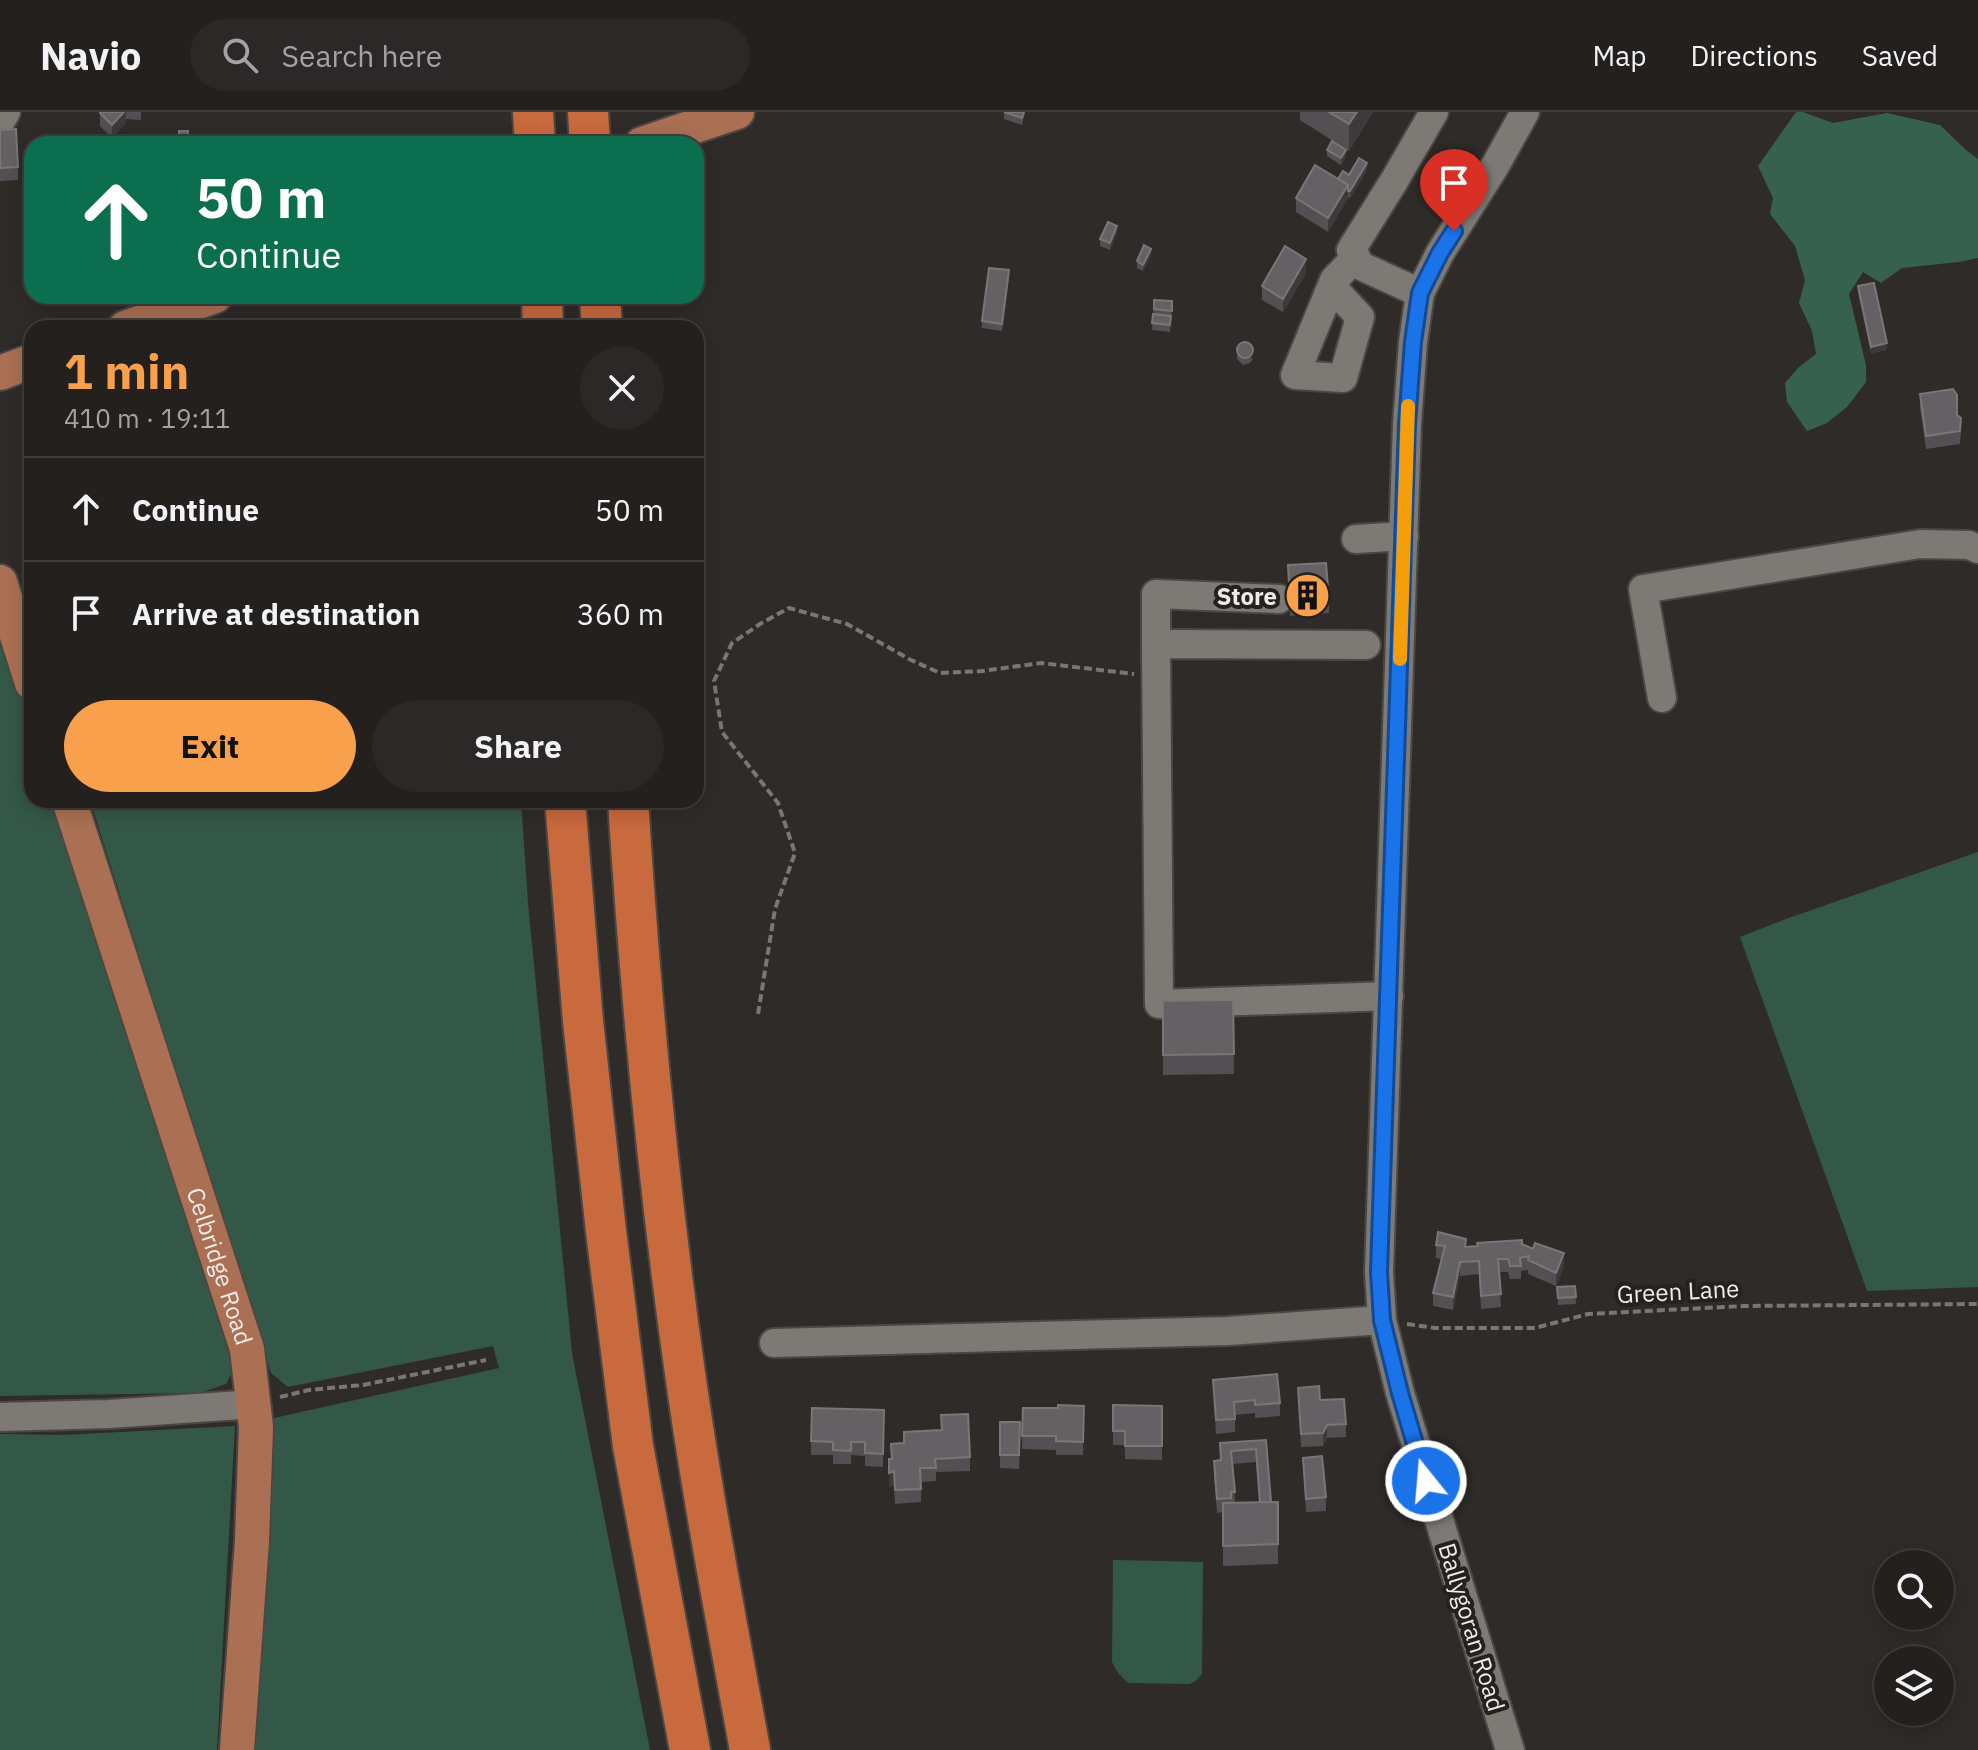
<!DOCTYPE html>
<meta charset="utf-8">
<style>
body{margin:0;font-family:"IBM Plex Sans",sans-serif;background:#2b2827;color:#f1f3f6;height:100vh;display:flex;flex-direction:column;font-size:30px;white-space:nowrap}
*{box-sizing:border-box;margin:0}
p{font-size:26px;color:#a3a3a4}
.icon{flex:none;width:44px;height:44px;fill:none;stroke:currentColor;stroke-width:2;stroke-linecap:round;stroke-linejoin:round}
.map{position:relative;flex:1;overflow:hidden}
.sheet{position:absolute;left:24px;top:208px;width:680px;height:488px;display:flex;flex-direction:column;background:#23201e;border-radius:24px;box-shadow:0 4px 20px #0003,0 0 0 2px #403e3c}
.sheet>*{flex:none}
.hud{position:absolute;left:24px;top:24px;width:680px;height:168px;border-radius:24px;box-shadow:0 4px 20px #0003,0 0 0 2px #403e3c;background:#0b6e4f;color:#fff;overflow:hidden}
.tools{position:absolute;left:1874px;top:1438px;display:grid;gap:16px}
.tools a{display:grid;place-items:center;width:80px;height:80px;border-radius:50%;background:#23201e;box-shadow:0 4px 20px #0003,0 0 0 2px #403e3c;font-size:40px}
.pin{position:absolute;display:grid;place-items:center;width:68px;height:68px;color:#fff;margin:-82px -34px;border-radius:50% 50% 50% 0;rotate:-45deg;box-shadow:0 0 8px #0007}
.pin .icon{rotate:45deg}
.me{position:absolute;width:88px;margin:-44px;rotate:343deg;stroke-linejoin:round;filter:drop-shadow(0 0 6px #0008)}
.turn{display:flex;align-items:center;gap:28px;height:168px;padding:0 40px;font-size:36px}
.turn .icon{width:104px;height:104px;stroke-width:2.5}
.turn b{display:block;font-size:56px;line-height:68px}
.round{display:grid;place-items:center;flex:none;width:84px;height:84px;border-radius:42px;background:#2b2827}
.summary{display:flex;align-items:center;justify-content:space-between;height:136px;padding:0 40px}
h1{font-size:48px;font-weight:700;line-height:60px;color:#f9a04c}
.cta{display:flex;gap:16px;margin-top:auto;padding:16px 40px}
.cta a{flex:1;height:92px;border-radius:48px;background:#f9a04c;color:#111;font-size:32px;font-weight:700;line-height:92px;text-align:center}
.cta a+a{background:#2b2827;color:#f1f3f6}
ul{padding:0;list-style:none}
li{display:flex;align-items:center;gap:24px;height:104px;padding:0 40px;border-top:2px solid #403e3c}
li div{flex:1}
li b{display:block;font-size:30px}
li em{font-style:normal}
header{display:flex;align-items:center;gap:48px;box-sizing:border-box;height:112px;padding:0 40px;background:#23201e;border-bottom:2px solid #403e3c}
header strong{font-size:38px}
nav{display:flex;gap:44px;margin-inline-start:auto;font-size:28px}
.search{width:560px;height:72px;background:#2b2827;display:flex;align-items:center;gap:20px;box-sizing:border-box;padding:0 28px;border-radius:44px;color:#a3a3a4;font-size:30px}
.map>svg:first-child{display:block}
.green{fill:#345848}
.forest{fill:#37614f}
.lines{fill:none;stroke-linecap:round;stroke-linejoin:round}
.minor-casing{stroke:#4b4844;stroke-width:32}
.major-casing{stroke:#4b4844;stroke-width:38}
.highway-casing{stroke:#4b4844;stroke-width:44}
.path{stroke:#7a7673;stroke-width:4;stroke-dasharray:8 4;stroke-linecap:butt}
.minor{stroke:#7d7a75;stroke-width:28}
.major{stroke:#ab7054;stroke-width:34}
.highway{stroke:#c9693e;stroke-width:40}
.wall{fill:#535053;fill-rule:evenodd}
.shaded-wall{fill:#3d3a3b}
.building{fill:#636163;stroke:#797678;stroke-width:2}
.route-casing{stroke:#114b97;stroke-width:20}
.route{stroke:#1a73e8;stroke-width:14}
.slow{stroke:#f59e0b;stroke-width:14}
.labels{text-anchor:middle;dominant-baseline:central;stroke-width:8;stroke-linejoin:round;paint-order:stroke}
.poi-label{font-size:24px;font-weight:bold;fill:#eeece9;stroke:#25221e;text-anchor:end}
.street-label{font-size:24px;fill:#eeece9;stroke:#25221e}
</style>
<header>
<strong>Navio</strong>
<div class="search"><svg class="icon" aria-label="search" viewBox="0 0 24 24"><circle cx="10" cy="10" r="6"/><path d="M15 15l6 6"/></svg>Search here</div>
<nav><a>Map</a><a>Directions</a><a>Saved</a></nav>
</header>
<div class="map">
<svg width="1978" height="1638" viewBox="0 0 1978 1638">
<rect width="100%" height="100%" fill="#2f2b28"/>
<g class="green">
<path d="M0 513 32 611V688H57L235 1256 226 1272 200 1281 0 1284Z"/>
<path d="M90 688H521L528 791 572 1241 650 1638H250L274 1306 499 1256 493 1234 288 1275 271 1261Z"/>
<path d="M1978 740V1175L1867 1179 1740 825 1783 808Z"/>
<path d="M235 1314 217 1638H0V1322L63 1323Z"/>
<path d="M1113 1448 1203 1450 1202 1562 1198 1567 1190 1572 1128 1571 1118 1561 1112 1550Z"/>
</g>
<path class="forest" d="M1796 0H1803L1833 11 1887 1 1940 13 1966 38 1978 47V146L1959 150 1902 156 1881 171 1863 160 1849 182 1866 253V270L1847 295 1827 311 1807 319 1787 290 1785 271 1799 255 1816 242 1812 219 1799 191 1805 168 1795 134 1770 102 1773 86 1758 54Z"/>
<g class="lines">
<defs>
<g id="minor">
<path d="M0 10 6 0"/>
<path d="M1332 175 1360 205 1343 266 1295 263 1334 168 1356 145"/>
<path d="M1420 181 1361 154 1351 138 1394 69 1434 0"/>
<path d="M1356 427 1404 424"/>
<path d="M1156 532V482L1279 487"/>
<path d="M1366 533 1156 532 1159 892 1389 884"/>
<path d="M1662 586 1643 477 1920 432 1969 433 1978 437"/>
<path d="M774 1231 1228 1219 1382 1208"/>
<path d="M0 1305 109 1302 255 1292"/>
<path d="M1510 1638 1400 1281 1382 1208 1379 1160 1407 312 1413 230 1420 181 1440 141 1495 54 1525 0"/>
</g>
<g id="major">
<path d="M642 32 737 0"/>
<path d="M125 216 215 184"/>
<path d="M0 261 32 249"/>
<path d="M0 470 32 571"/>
<path id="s1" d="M69 688 247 1237 256 1315 252 1429 237 1638"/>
</g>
<g id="highway">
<path d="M533 0 535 32"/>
<path d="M588 0 590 32"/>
<path d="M542 184 543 216"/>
<path d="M600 184 602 216"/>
<path d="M565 688 583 909 606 1119 633 1334 690 1638"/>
<path d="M628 688C640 879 658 1072 685 1261 703 1388 727 1513 750 1638"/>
</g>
</defs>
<use href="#minor" class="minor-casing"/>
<use href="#major" class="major-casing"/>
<use href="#highway" class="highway-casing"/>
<g class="path">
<path d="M758 902 775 797 795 741 778 691 722 620 714 569 732 531 760 512 789 496 847 512 911 548 940 561 982 559 1041 551 1134 562"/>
<path d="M1407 1212 1435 1216H1535L1588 1202 1744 1194 1978 1192"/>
<path d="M280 1285 309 1278 363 1273 486 1248"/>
</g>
<use href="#minor" class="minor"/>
<use href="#major" class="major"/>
<use href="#highway" class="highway"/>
</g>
<g class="wall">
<path d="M100 0H141V8L126 7 125 12 112 26 100 14Z"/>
<path d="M1004 0H1025L1022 13 1004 7Z"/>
<path d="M1300 0H1373L1349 39 1300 8Z"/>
<path d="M0 18 18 55V68L0 69Z"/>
<path d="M1327 38 1346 45 1341 53 1327 44Z"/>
<path d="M1367 58 1350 86 1348 85 1328 120 1296 100V86L1338 67Z"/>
<path d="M1117 120 1110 138 1100 134V127Z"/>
<path d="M1151 143 1143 159 1137 156V149Z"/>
<path d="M1306 161 1283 200 1262 188V174Z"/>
<path d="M1009 165 1002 219 982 216V209Z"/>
<path d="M1858 174 1887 238 1871 241 1858 181Z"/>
<path d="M1154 188 1172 196 1170 220 1152 218Z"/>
<path d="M1238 235 1253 247 1250 251 1243 253 1237 247Z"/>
<path d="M1920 282 1957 304 1961 320 1960 332 1926 337 1920 296Z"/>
<path d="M1288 453 1329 488V501L1290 504Z"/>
<path d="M1233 888 1234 962 1163 963V889Z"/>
<path d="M1477 1131 1522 1132 1564 1154 1556 1174 1528 1162V1158L1521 1159V1167H1510L1508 1160H1499L1501 1195 1481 1197 1479 1162 1460 1164 1453 1198 1433 1194V1181L1441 1147 1436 1146V1133L1466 1135 1477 1134Z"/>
<path d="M1575 1174 1576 1192 1558 1193 1557 1175Z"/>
<path d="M1213 1268 1280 1291V1304L1255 1306V1301L1235 1303V1320L1216 1322Z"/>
<path d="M1298 1276 1320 1288 1346 1312V1325L1327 1326 1323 1334 1301 1335Z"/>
<path d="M1113 1293 1162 1294V1348L1125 1347V1333H1113Z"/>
<path d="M1084 1294 1083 1343H1056V1338L1022 1337 1023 1296H1058Z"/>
<path d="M884 1298 883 1355 865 1354V1344L851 1343V1352H833V1343H811V1329Z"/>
<path d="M1000 1310H1020L1019 1357 1000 1356Z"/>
<path d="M1266 1328 1271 1390H1278V1452L1223 1454V1400L1217 1401 1214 1362V1349L1220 1348V1331ZM1256 1350 1259 1391H1235L1233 1352Z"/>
<path d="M970 1345V1359L936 1360V1369L921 1370V1390L895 1392 894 1373 889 1375V1347Z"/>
<path d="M1303 1346 1326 1385V1399L1306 1400Z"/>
</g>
<g class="shaded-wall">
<path d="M124 0H126L125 12 112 26V13Z"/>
<path d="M1357 0H1373L1349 39V12Z"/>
<path d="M1346 38V45L1341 53V46Z"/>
<path d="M1367 51V58L1350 86V79Z"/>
<path d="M1348 73V87L1328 120V106Z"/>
<path d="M1117 114V120L1110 138V131Z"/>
<path d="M1151 137V143L1143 159V153Z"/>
<path d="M1306 147V161L1283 200V187Z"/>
<path d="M1887 231V238L1871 241V235Z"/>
<path d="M1564 1141V1154L1556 1174V1161Z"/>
<path d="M1460 1150V1164L1453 1198V1185Z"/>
<path d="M1327 1313V1326L1323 1334V1321Z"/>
<path d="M894 1359V1373L889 1375V1361Z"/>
</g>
<g class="building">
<path d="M100 0H124L112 13 100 1Z"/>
<path d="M1004 0H1024L1022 6Z"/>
<path d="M1329 0H1357L1349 12Z"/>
<path d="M16 17 18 55 0 56V18Z"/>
<path d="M179 19H188L187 32H179Z"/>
<rect x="129" y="23" width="32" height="9"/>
<path d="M1332 29 1346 38 1341 46 1327 38Z"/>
<path d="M1359 46 1367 51 1350 79H1348V73L1338 67 1343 59 1349 63Z"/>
<path d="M1315 53 1348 73 1328 106 1296 86Z"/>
<path d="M1108 110 1117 114 1110 131 1100 127Z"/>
<path d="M1144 133 1151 137 1143 153 1137 149Z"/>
<path d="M1285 134 1306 147 1283 187 1262 174Z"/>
<path d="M989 156 1009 158 1002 212 982 209Z"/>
<path d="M1874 171 1887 231 1871 235 1858 174Z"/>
<path d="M1154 188 1172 189V199L1154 197Z"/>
<path d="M1153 202 1171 204 1170 213 1152 211Z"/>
<circle cx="1245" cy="238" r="8"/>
<path d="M1953 277 1957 283V303L1961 306 1960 319 1926 324 1920 282Z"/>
<path d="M1326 451 1329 488 1290 490 1288 453Z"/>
<path d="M1233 888 1234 942 1163 943V889Z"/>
<path d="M1438 1120 1466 1127 1465 1135 1478 1134 1477 1131 1522 1128V1132L1533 1137 1535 1131 1564 1141 1556 1161 1528 1148 1529 1144 1520 1146 1521 1154H1510L1508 1147H1498L1501 1182 1481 1184 1479 1149 1460 1150 1453 1185 1433 1181 1445 1134 1436 1133Z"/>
<path d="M1575 1174 1576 1185 1558 1186 1557 1175Z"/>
<path d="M1277 1262 1280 1291 1255 1293V1288L1234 1290 1235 1307 1216 1308 1213 1268Z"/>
<path d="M1319 1274 1320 1288 1344 1287 1346 1312 1327 1313 1323 1321 1301 1322 1298 1276Z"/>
<path d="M1058 1293 1084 1294 1083 1330 1056 1329V1324H1022L1023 1296H1058Z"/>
<path d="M1113 1293 1162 1294V1334H1125V1319H1113Z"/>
<path d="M812 1296 884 1298 883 1342 865 1341V1330H851V1339L833 1338V1330L811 1329Z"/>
<path d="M968 1302 970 1345 935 1347 936 1356H920L921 1377 895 1378 894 1359 889 1361V1347H892L891 1332 904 1331V1320L942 1318 941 1303Z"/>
<path d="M1000 1310H1020L1019 1343H1000Z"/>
<path d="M1266 1328 1271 1390H1260L1256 1337 1231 1339 1235 1380H1231V1386L1217 1387 1214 1349 1221 1348 1220 1331Z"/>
<path d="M1322 1344 1326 1385 1306 1387 1303 1346Z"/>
<path d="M1278 1390V1432L1223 1434V1391Z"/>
</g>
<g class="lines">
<defs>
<path id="route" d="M1426 1369 1400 1281 1382 1208 1379 1160 1407 312 1413 230 1420 181 1440 141 1454 119"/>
</defs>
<use href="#route" class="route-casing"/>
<use href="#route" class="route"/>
<path class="slow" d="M1400 547 1408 294"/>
</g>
<defs>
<symbol id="building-disc" viewBox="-11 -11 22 22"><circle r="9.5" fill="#f9a04c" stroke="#25221e"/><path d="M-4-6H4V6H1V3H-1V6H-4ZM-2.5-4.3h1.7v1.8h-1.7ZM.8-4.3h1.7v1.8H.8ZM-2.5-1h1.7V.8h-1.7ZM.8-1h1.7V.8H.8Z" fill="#111"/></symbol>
</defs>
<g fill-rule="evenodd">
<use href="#building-disc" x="1282" y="458" width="51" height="51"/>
</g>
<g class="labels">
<g class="poi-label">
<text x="1277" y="484">Store</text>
</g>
<g class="street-label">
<text stroke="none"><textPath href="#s1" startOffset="490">Celbridge Road</textPath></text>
<text transform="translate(1678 1179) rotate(-3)">Green Lane</text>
<text transform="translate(1472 1515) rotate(73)">Ballygoran Road</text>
</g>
</g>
</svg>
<div class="tools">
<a><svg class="icon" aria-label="search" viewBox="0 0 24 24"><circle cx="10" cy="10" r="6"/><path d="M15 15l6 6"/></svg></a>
<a><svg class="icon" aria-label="layers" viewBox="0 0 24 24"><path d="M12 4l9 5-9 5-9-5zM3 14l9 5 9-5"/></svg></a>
</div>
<div class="pin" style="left:1454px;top:119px;background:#d93025"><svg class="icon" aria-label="arrive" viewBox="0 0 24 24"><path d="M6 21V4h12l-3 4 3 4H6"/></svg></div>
<svg class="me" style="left:1426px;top:1369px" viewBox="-20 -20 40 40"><circle r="17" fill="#1a73e8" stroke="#fff" stroke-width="3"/><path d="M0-11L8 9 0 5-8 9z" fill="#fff"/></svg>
<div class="hud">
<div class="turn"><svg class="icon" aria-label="ahead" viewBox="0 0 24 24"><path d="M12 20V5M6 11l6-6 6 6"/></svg><div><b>50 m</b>Continue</div></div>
</div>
<section class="sheet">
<div class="summary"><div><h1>1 min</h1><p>410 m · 19:11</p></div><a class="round"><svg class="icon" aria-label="close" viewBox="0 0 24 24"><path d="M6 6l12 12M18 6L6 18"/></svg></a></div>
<ul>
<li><svg class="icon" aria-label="ahead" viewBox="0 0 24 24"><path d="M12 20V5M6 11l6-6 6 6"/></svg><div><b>Continue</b></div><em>50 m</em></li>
<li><svg class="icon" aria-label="arrive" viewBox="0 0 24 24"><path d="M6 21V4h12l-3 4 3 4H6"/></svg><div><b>Arrive at destination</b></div><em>360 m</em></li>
</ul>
<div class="cta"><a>Exit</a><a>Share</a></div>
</section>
</div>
